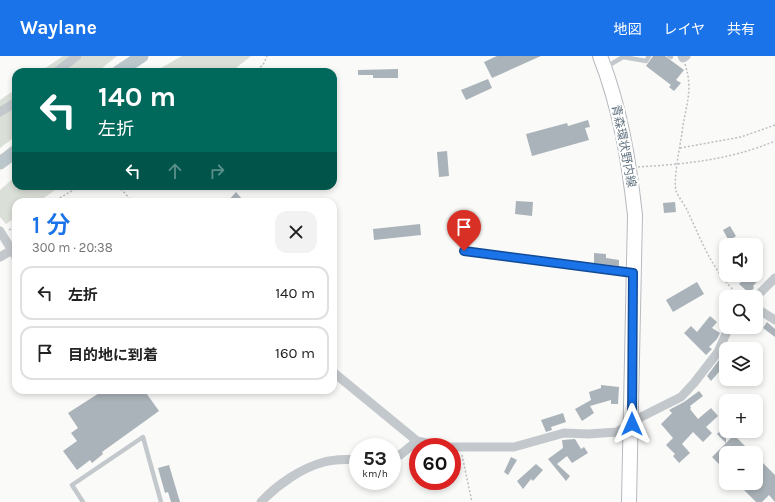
<!DOCTYPE html>
<html lang="ja">
<meta charset="utf-8">
<style>
body{margin:0;font-family:Karla,"Noto Sans JP",sans-serif;background:#f2f2f2;color:#222;height:100vh;display:flex;flex-direction:column;font-size:15px;white-space:nowrap}
*{box-sizing:border-box;margin:0}
p{font-size:13px;color:#767676}
.icon{flex:none;width:22px;height:22px;fill:none;stroke:currentColor;stroke-width:2;stroke-linecap:round;stroke-linejoin:round}
.map{position:relative;flex:1;overflow:hidden}
.drawer{position:absolute;left:12px;top:142px;width:325px;height:196px;display:flex;flex-direction:column;background:#fff;border-radius:12px;box-shadow:0 2px 6px #0003}
.drawer>*{flex:none}
.top-card{position:absolute;left:12px;top:12px;width:325px;height:122px;border-radius:12px;box-shadow:0 2px 6px #0003;background:#00695c;color:#fff;overflow:hidden}
.buttons{position:absolute;left:719px;top:182px;display:grid;gap:8px}
.buttons a{display:grid;place-items:center;width:44px;height:44px;border-radius:8px;background:#fff;box-shadow:0 2px 6px #0003;font-size:20px}
.speed{position:absolute;left:349px;top:382px;display:flex;gap:8px;font-size:20px;font-weight:700;text-align:center}
.speed>*{display:grid;place-content:center;width:52px;height:52px;border-radius:50%;background:#fff;box-shadow:0 2px 6px #0003;line-height:1}
.speed small{font-size:10px;font-weight:400}
.speed .limit{border:6px solid #d22;background:#fff;color:#111}
.pin{position:absolute;display:grid;place-items:center;width:34px;height:34px;color:#fff;margin:-41px -17px;border-radius:50% 50% 50% 0;rotate:-45deg;box-shadow:0 0 4px #0007}
.pin .icon{rotate:45deg}
.me{position:absolute;width:44px;margin:-22px;rotate:0deg;stroke-linejoin:round;filter:drop-shadow(0 0 3px #0008)}
.turn{display:flex;align-items:center;gap:14px;height:84px;padding:0 20px;font-size:18px}
.turn .icon{width:52px;height:52px;stroke-width:2.5}
.turn b{display:block;font-size:28px;line-height:34px}
.lanes{display:flex;align-items:center;height:38px;padding:0 20px;background:#0003;justify-content:center;gap:20px;direction:ltr}
.lanes .off{opacity:.35}
.round{display:grid;place-items:center;flex:none;width:42px;height:42px;border-radius:12px;background:#f2f2f2}
.headline{display:flex;align-items:center;justify-content:space-between;height:68px;padding:0 20px}
h1{font-size:24px;font-weight:600;line-height:30px;color:#1a73e8}
ul{padding:0;list-style:none}
li{display:flex;align-items:center;gap:12px;height:54px;margin:0 8px 6px;padding:0 12px;border:2px solid #e0e0e0;border-radius:12px}
li div{flex:1}
li b{display:block;font-size:15px}
li em{font-style:normal}
header{display:flex;align-items:center;gap:24px;box-sizing:border-box;height:56px;padding:0 20px;background:#1a73e8;color:#fff}
header strong{font-size:19px}
nav{display:flex;gap:22px;margin-inline-start:auto;font-size:14px}
.map>svg:first-child{display:block}
.green{fill:#dadfd7}
.lines{fill:none;stroke-linecap:round;stroke-linejoin:round}
.river{stroke:#bbc7cb;stroke-width:13}
.building{fill:#aab3b9}
.primary-casing{stroke:#b5babe;stroke-width:16}
.path{stroke:#bbbfc2;stroke-width:1.5;stroke-dasharray:2 2;stroke-linecap:butt}
.lane{stroke:#c3c8cc;stroke-width:4.5}
.street{stroke:#c3c8cc;stroke-width:9}
.primary{stroke:#fff;stroke-width:14}
.route-casing{stroke:#114b97;stroke-width:10}
.route{stroke:#1a73e8;stroke-width:7}
.labels{text-anchor:middle;dominant-baseline:central;stroke-width:4;stroke-linejoin:round;paint-order:stroke}
.street-label{font-size:12px;fill:#657683;stroke:#fff}
</style>
<header>
<strong>Waylane</strong>
<nav><a>地図</a><a>レイヤ</a><a>共有</a></nav>
</header>
<div class="map">
<svg width="775" height="446" viewBox="0 0 775 446">
<rect width="100%" height="100%" fill="#fafaf8"/>
<g class="green">
<path d="M63 0H117L97 16H40Z"/>
<path d="M182 0H251L231 16H154Z"/>
<path d="M16 33V80L0 92V44Z"/>
<path d="M16 120V130H61L38 146H16V161L6 168 0 161V134Z"/>
</g>
<g class="lines">
<g class="river">
<path d="M118 16 142 0"/>
<path d="M0 107 16 95"/>
</g>
</g>
<g class="building">
<path d="M497 0H541L492 22 484 6Z"/>
<path d="M653 0H665L684 14 676 24 681 27 674 35 669 31 671 29 646 10Z"/>
<path d="M398 13V22H373V19H358V14Z"/>
<path d="M488 23 492 32 466 44 461 34Z"/>
<path d="M588 64 590 71 585 72 589 84 532 100 526 78 567 67 568 70Z"/>
<path d="M447 95 449 120 439 121 437 96Z"/>
<path d="M236 136 242 143 240 146H227Z"/>
<path d="M516 145 533 146 532 160 515 158Z"/>
<path d="M675 146 676 156 664 157 663 147Z"/>
<path d="M420 168 421 179 374 184 373 173Z"/>
<path d="M730 170 736 180 729 185 723 174Z"/>
<path d="M594 197 606 198V202L619 204V210L594 207Z"/>
<path d="M748 219H763L753 230 754 232 749 237 739 228Z"/>
<path d="M697 226 704 238 673 256 666 244Z"/>
<path d="M710 260 717 266 712 272 720 277 717 283 709 291 712 293 706 299 684 277 691 270 697 276Z"/>
<path d="M767 266 775 273V281L763 272Z"/>
<path d="M719 304 725 309 711 325 707 320Z"/>
<path d="M601 329 619 331 618 348H611V344L590 350 594 357 582 365 575 353 591 344 589 336 601 332Z"/>
<path d="M104 334H144L159 355 102 396 103 398 92 407 90 404 77 414 63 395 77 385 71 377 78 372 68 357Z"/>
<path d="M699 335 703 340 690 350 691 352 690 353 698 363 711 352 718 360 706 371 712 377 703 386 693 376 682 388 690 397 679 407 673 400 675 398 666 389 673 382 661 368 672 357 669 354 684 346Z"/>
<path d="M563 357 566 366 551 371 552 374 546 376 541 364Z"/>
<path d="M726 369V387L734 379 752 397H726V415L712 401 726 387 717 378Z"/>
<path d="M575 383 581 393 584 391 588 397 572 407 567 400 557 408 570 420 566 425 548 403 563 392 562 384Z"/>
<path d="M756 400 775 419V446L769 439 762 446H756L737 427H756Z"/>
<path d="M511 401 517 404 508 419 504 416Z"/>
<path d="M536 408 543 414 533 425 531 423 523 433 517 425Z"/>
<path d="M169 409 177 436 180 446H171L168 436 165 437 158 412Z"/>
</g>
<g class="lines">
<defs>
<path id="primary" d="M600 0C620 51 629 105 635 159L629 446"/>
</defs>
<use href="#primary" class="primary-casing"/>
<g class="path">
<path d="M685 8C694 36 685 50 682 77 680 90 673 124 676 135 679 142 685 149 688 156 703 188 713 217 741 241"/>
<path d="M254 16 263 9 267 0"/>
<path d="M680 92 741 81 775 69"/>
<path d="M638 111C686 108 730 104 775 85"/>
<path d="M118 130 133 146"/>
<path d="M53 146 80 130"/>
<path d="M9 174 16 169"/>
<path d="M462 399 472 446"/>
</g>
<g class="lane">
<path d="M669 0 671 1"/>
<path d="M606 11 623 1 646 5 649 0"/>
<path d="M464 195 633 217"/>
<path d="M83 446 72 429 143 381 161 446"/>
</g>
<g class="street">
<path d="M682 0 683 2 686 0"/>
<path d="M56 16 77 0"/>
<path d="M0 56 16 46"/>
<path d="M0 175 16 201"/>
<path d="M0 201 12 194"/>
<path d="M756 241 775 222"/>
<path d="M756 252 775 264"/>
<path d="M333 316 417 385 445 391"/>
<path d="M452 391H514L564 377 588 378 617 376 641 361 681 341 694 327 718 296 729 271"/>
<path d="M392 400 400 399 417 385"/>
<path d="M261 446C277 429 301 412 324 406 334 403 347 404 358 403"/>
</g>
<use href="#primary" class="primary"/>
</g>
<g class="lines">
<defs>
<path id="route" d="M464 195 633 217 632 368"/>
</defs>
<use href="#route" class="route-casing"/>
<use href="#route" class="route"/>
</g>
<g class="labels">
<g class="street-label">
<text transform="translate(624 90) rotate(79)">青森環状野内線</text>
</g>
</g>
</svg>
<div class="buttons">
<a><svg class="icon" aria-label="sound" viewBox="0 0 24 24"><path d="M4 9h4l5-4v14l-5-4H4zM17 9q2 3 0 6"/></svg></a>
<a><svg class="icon" aria-label="search" viewBox="0 0 24 24"><circle cx="10" cy="10" r="6"/><path d="M15 15l6 6"/></svg></a>
<a><svg class="icon" aria-label="layers" viewBox="0 0 24 24"><path d="M12 4l9 5-9 5-9-5zM3 14l9 5 9-5"/></svg></a>
<a>+</a>
<a>−</a>
</div>
<div class="speed"><div>53<small>km/h</small></div><div class="limit">60</div></div>
<div class="pin" style="left:464px;top:195px;background:#d93025"><svg class="icon" aria-label="arrive" viewBox="0 0 24 24"><path d="M6 21V4h12l-3 4 3 4H6"/></svg></div>
<svg class="me" style="left:632px;top:368px" viewBox="-20 -20 40 40"><path d="M0-17L14 15 0 8-14 15z" fill="#1a73e8" stroke="#fff" stroke-width="4"/></svg>
<div class="top-card">
<div class="turn"><svg class="icon" aria-label="left" viewBox="0 0 24 24"><path d="M17 20v-9H6M10 6l-5 5 5 5"/></svg><div><b>140 m</b>左折</div></div>
<div class="lanes"><svg class="icon" aria-label="left" viewBox="0 0 24 24"><path d="M17 20v-9H6M10 6l-5 5 5 5"/></svg><svg class="icon off" aria-label="ahead" viewBox="0 0 24 24"><path d="M12 20V5M6 11l6-6 6 6"/></svg><svg class="icon off" aria-label="right" viewBox="0 0 24 24"><path d="M7 20v-9h11M14 6l5 5-5 5"/></svg></div>
</div>
<section class="drawer">
<div class="headline"><div><h1>1 分</h1><p>300 m · 20:38</p></div><a class="round"><svg class="icon" aria-label="close" viewBox="0 0 24 24"><path d="M6 6l12 12M18 6L6 18"/></svg></a></div>
<ul>
<li><svg class="icon" aria-label="left" viewBox="0 0 24 24"><path d="M17 20v-9H6M10 6l-5 5 5 5"/></svg><div><b>左折</b></div><em>140 m</em></li>
<li><svg class="icon" aria-label="arrive" viewBox="0 0 24 24"><path d="M6 21V4h12l-3 4 3 4H6"/></svg><div><b>目的地に到着</b></div><em>160 m</em></li>
</ul>
</section>
</div>
